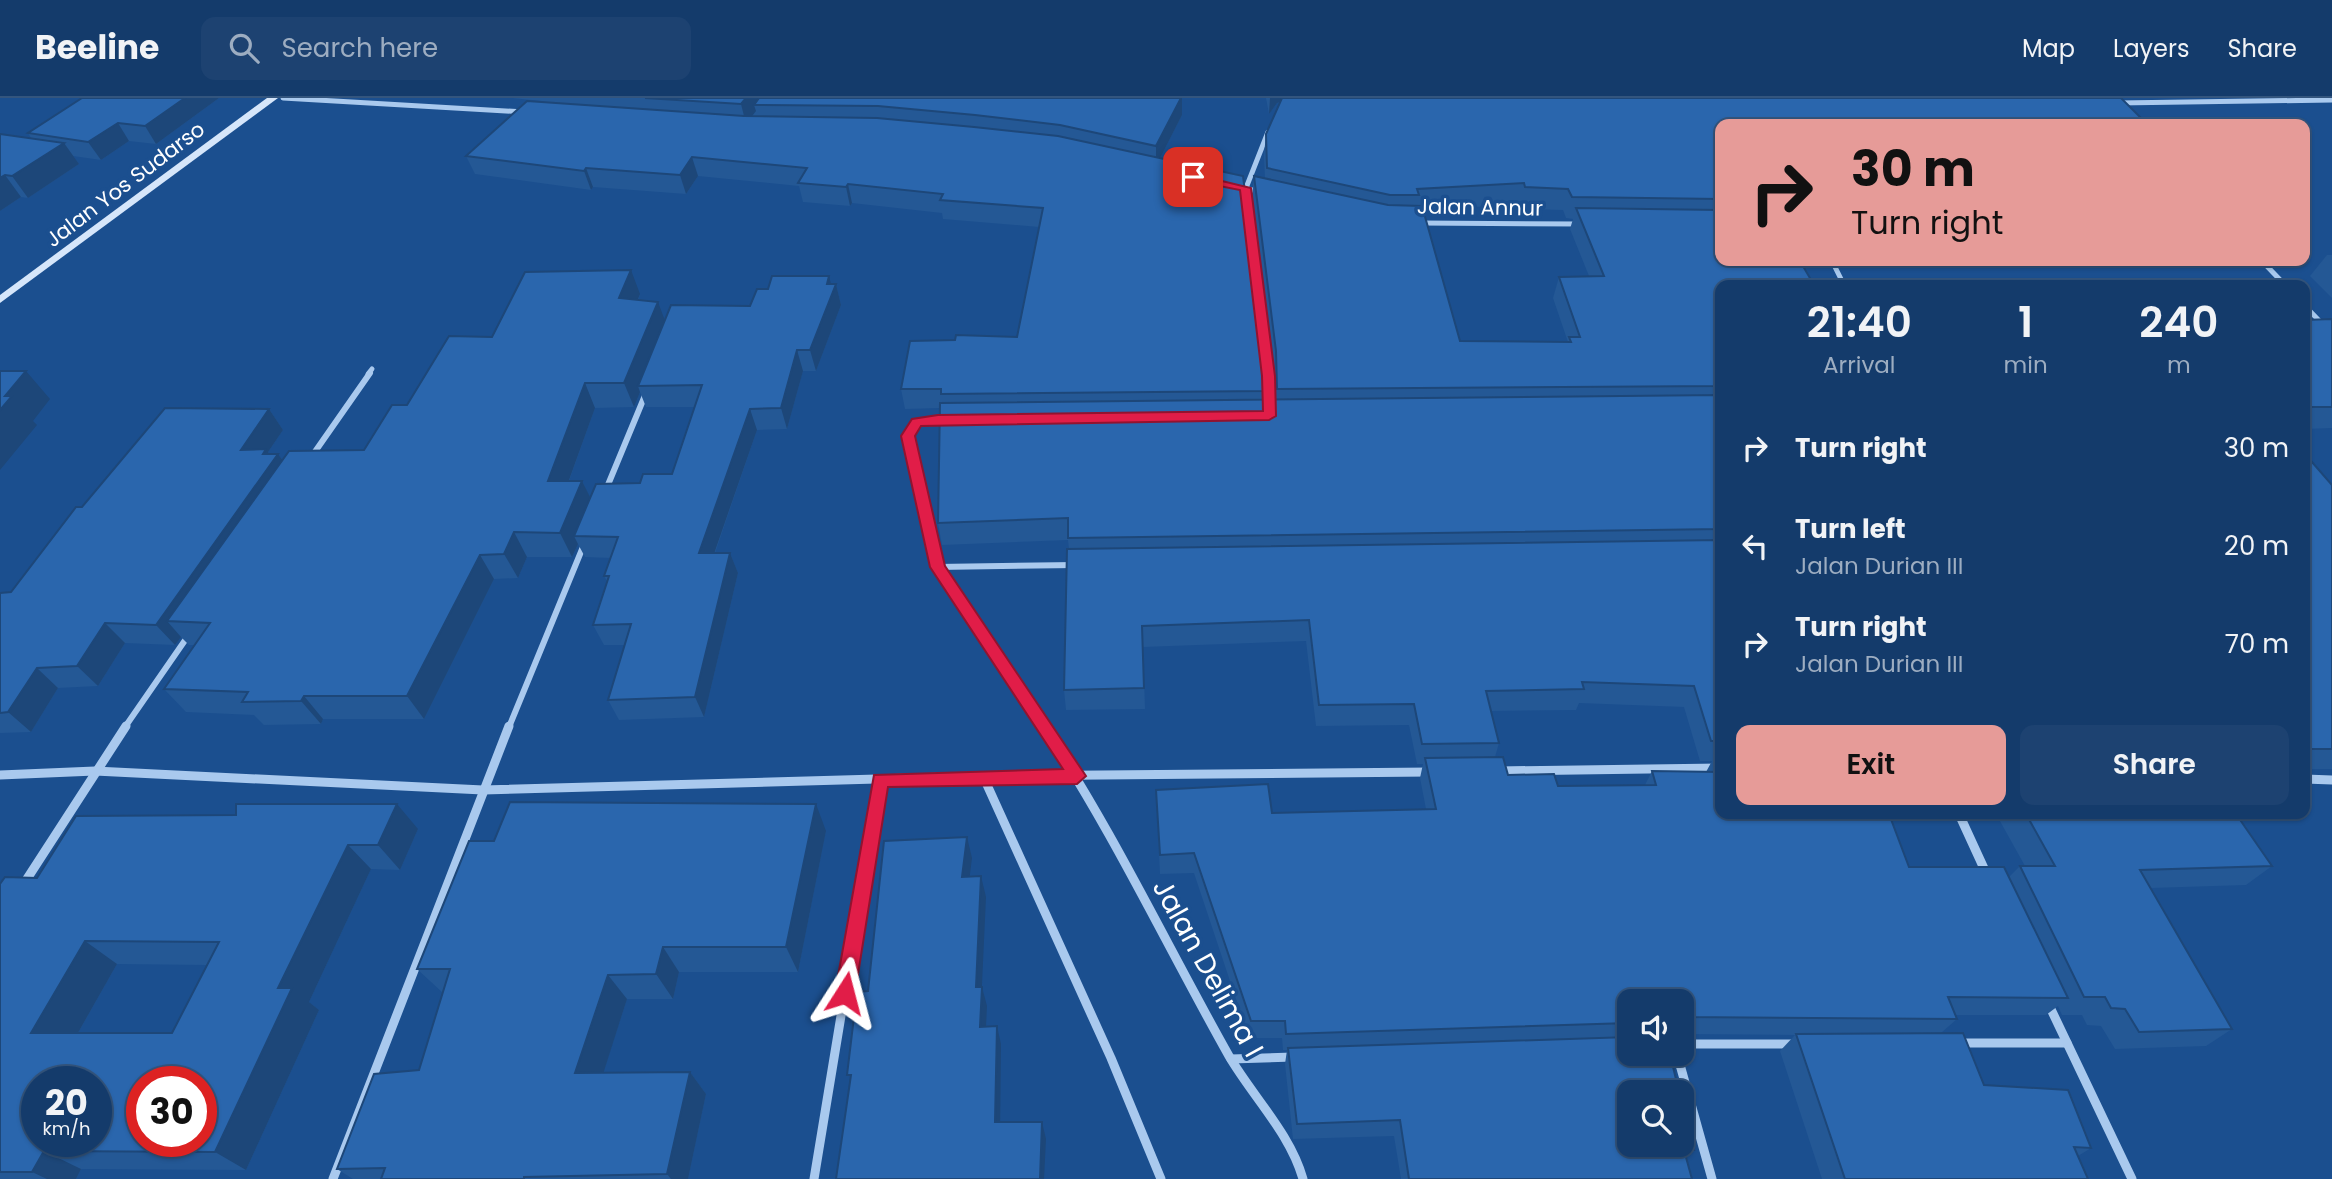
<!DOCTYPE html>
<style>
body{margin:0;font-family:Poppins,sans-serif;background:#1d4271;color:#f1f3f6;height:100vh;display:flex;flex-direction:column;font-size:26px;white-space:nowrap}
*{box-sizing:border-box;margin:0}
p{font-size:23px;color:#9dadc1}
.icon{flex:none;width:38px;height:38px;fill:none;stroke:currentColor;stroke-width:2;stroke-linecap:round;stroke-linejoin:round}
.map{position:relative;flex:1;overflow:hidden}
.details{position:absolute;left:1715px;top:182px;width:595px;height:539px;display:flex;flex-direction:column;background:#143b6b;border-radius:14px;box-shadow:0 2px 5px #0004,0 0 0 2px #33557e}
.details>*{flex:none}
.banner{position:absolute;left:1715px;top:21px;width:595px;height:147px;border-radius:14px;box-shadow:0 2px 5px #0004,0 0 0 2px #33557e;background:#e69b98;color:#111;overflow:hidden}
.buttons{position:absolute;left:1617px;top:891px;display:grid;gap:14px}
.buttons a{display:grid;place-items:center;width:77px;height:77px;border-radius:14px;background:#143b6b;box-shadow:0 2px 5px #0004,0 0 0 2px #33557e;font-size:35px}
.speed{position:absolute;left:21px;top:968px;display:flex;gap:14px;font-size:35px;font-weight:700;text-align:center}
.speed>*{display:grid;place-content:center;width:91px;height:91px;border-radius:50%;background:#143b6b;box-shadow:0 2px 5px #0004,0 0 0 2px #33557e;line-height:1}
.speed small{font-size:18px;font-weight:400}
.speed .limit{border:10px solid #d22;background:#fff;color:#111}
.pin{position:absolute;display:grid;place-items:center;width:60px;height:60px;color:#fff;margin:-30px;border-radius:14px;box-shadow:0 4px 10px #0006}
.me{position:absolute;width:77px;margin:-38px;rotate:9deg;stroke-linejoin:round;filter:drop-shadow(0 0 5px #0008)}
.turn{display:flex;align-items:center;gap:24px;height:147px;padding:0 21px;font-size:32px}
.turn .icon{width:91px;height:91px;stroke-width:2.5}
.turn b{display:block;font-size:49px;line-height:60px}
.eta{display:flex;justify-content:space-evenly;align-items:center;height:119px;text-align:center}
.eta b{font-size:42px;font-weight:600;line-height:49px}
.cta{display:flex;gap:14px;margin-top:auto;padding:14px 21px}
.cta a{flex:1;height:80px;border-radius:14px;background:#e69b98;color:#111;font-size:28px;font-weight:600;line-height:80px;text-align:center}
.cta a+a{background:#1d4271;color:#f1f3f6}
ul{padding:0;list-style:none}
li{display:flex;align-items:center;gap:21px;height:98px;padding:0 21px}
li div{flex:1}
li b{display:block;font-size:26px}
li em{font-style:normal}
header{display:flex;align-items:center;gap:42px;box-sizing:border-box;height:98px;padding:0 35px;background:#143b6b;border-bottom:2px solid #33557e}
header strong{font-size:33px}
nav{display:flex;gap:38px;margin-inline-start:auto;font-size:24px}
.search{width:490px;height:63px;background:#1d4271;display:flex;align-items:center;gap:18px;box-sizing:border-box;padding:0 24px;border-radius:14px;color:#9dadc1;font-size:26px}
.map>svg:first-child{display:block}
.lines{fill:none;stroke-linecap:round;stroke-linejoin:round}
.street-far2{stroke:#a9c9ee;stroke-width:5}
.street-far1{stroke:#a9c9ee;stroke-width:6}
.street{stroke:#a9c9ee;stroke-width:9}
.secondary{fill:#d6e6fa;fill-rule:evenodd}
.wall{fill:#245895;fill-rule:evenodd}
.shaded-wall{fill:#1d4779}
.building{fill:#2a66ad;stroke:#1d4779;stroke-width:2;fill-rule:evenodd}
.route{fill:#e11d48;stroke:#92132f;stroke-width:2}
.labels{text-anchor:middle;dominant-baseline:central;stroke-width:7;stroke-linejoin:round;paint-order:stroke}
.far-street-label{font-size:21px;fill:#fff;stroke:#1b4f8f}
.near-street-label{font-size:28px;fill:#fff;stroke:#1b4f8f}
</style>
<header>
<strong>Beeline</strong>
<div class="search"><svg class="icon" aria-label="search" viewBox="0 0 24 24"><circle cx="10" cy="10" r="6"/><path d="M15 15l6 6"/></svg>Search here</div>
<nav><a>Map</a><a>Layers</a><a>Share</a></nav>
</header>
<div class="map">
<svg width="2332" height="1081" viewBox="0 0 2332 1081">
<rect width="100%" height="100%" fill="#1b4f8f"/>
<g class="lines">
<g class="street-far2">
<path d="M283 0 525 14"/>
<path d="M2118 5 2332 2"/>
<path d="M1268 34 1246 90 1269 276"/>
<path d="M1235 88 1261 94"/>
<path d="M1420 125 1580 126"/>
<path d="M1832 163 1844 187"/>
<path d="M2262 163 2285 187"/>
<path d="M2305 208 2332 236"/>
<path d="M368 276 372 271"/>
</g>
<g class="street-far1">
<path d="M1269 275V310"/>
<path d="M947 321 917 324 908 338 937 469 1044 629"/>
<path d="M312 358 370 275"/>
<path d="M605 394 646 295"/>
<path d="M937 469 1076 467"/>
<path d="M125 629 188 538"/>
<path d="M509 629 585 444"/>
</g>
<g class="street">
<path d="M1043 628C1113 733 1167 848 1229 958 1253 999 1290 1035 1303 1081"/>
<path d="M1498 673 1720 670"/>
<path d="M0 677 95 673 483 692 983 678 1430 674"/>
<path d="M983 678 1111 960 1161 1081"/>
<path d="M2305 681 2332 682"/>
<path d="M1959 716 1987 777"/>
<path d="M23 787 126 628"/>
<path d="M2048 905 2132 1081"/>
<path d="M1959 945H2067"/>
<path d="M1682 946H1793"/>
<path d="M1677 956 1712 1081"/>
<path d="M1231 961 1293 959"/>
<path d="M333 1081 509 628"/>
<path d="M814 1081 880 682"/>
</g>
<path class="secondary" d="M267 0H278L0 205V197Z"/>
</g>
<g class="wall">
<path d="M82 0H219L156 46 129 43 101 62 73 58 79 66 28 100 21 99 0 113V36L31 40 28 35Z"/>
<path d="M512 0H1181L1182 17 1160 60 1265 293 1264 302 1275 301V275L1252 99 1254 78 1265 81 1264 57 1266 36 1280 5H1277L1269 16 1266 0H2121L1720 26V716L1909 769 2009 779 2020 768H2025L1996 716H2236L2272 768 2246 787 2151 790 2232 931 2206 948 2115 951 2101 928 2087 927 2082 917H2062L2058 908 2046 917H1955L1957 921 1941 935 1984 987 2091 1050 2078 1058 2088 1081H1822L1780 953 1795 937 1682 936V903H1629V956L1694 1052 1686 1060 1692 1081H1401L1394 1038 1293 1041 1285 966 1287 952H1283L1282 940H1249L1194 775 1160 776 1156 692 1272 715 1426 711 1420 680 1423 666H1417L1409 627 1316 628 1306 543 1143 549 1145 611 1066 612 1064 592 1069 451 1068 442 942 447 938 425 940 310 905 311 901 291 955 242 1017 239 1039 129 943 121 942 115 852 105 850 108 803 104 799 88 698 78 686 96 593 89 591 92 475 76 466 58 542 4 541 3ZM1519 107 1520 111 1563 112 1566 120 1573 121 1570 131 1589 178 1559 179 1553 200 1568 244 1460 243 1423 111ZM1579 605 1684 609 1700 663H1712L1706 674 1652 673 1645 687 1558 688 1508 677 1495 659 1499 645 1491 613 1576 612Z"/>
<path d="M2327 157H2332V200L2310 178Z"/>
<path d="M836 186 841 207 816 273H803L787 331 757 332 715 455H730L738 475 704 619 619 622 608 602 625 547H604L593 527 607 483 604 478 611 460 585 459 578 446 572 459H527L518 480 494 481 424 621H323L321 626 264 627 254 617 186 614 164 591 194 547H189L181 539 175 547 125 545 98 588 58 590 31 634 0 635V495L11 494 82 409 269 311 283 332 268 354 270 356H278L282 362 364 352 407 307 492 239 640 196 638 202 665 222 750 208 768 191ZM640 294 646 309H695L672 376 590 400 582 383H569L595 310 634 309Z"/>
<path d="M2332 221V330L2305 331V222Z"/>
<path d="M2305 356 2332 387V671H2305Z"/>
<path d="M418 731 400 772 371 771 309 904 319 912 246 1072 81 1071 76 1081H0V786ZM117 866 207 867 172 935H78Z"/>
<path d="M826 733 798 874H679L673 901H627L603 975 690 974 706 996 688 1081H353L337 1071 419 972 443 895 417 871Z"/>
</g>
<g class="shaded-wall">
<path d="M185 0H219L156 46 145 28Z"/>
<path d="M746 0H765L754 7 756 13 746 26 741 6Z"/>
<path d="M1181 0H1182V17L1156 68V48Z"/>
<path d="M1270 0H1288V2L1277 5 1269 16Z"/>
<path d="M118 25 129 43 101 62 88 44Z"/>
<path d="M64 45 79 66 28 100 12 78Z"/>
<path d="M692 59 698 78 686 96 680 77Z"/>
<path d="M586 70 593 89 591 92 584 73Z"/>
<path d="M5 77 21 99 0 113V80Z"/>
<path d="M848 86 852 105 850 108 846 89Z"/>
<path d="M631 172 640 196 629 224 619 200Z"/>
<path d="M829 178 833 194 836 186 841 207 816 273 810 252Z"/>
<path d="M658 204 667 228 638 288 640 294 634 309 624 285Z"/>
<path d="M797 252 803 273 787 331 781 310Z"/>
<path d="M26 273 50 301 33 323 37 327 0 372V312L5 298Z"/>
<path d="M585 285 595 310 560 407 548 383Z"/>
<path d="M269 311 283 332 268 354 274 362 278 356 293 377 167 523 181 539 175 547 156 527 241 352Z"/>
<path d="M750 311 757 332 707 476 699 455Z"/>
<path d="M582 383 594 407 574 438 578 446 572 459 560 435Z"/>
<path d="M514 434 527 459 518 480 504 456Z"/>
<path d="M730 455 738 475 704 619 695 599Z"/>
<path d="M480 457 494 481 424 621 407 598Z"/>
<path d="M105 525 125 545 98 588 77 568Z"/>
<path d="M37 570 58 590 31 634 8 614Z"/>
<path d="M304 598 323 621 321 626 301 603Z"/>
<path d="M397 706 418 731 400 772 378 747Z"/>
<path d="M816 706 826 733 798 874 786 849Z"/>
<path d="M967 739 972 760 967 800 962 779Z"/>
<path d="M348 747 371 771 309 904 319 912 246 1072 215 1054 278 890Z"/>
<path d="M981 778 986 799 981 908 976 889Z"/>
<path d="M85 843 117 866 66 956 31 935Z"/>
<path d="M663 849 679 874 673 901 656 876Z"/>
<path d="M608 877 627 901 596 998 575 975Z"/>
<path d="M982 889 987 908 985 948 980 929Z"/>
<path d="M997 928 1001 946 1000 1041 995 1024Z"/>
<path d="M690 974 706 996 688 1081H671L667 1076Z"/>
<path d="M1042 1024 1046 1041 1044 1081H1040Z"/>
<path d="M44 1053 81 1071 76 1081H47L32 1074Z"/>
</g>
<g class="building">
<path d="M82 0H185L145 28 118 25 88 44 28 35Z"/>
<path d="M645 0H746L741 6Z"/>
<path d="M759 0H1181L1156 48 1060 27 975 17 878 8 754 7Z"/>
<path d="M1282 0H2121L2147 26H1720V101L1572 99 1568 91 1525 89 1524 85 1417 91 1419 97H1390L1267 70 1266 36Z"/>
<path d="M527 3 744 18 877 20 974 29 1058 38 1243 78 1265 255V293L941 296V291H901L910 243 955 242 956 237 1017 239 1043 110 940 102 943 96 848 86 846 89 798 85 807 70 692 59 680 77 586 70 584 73 466 58Z"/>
<path d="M0 36 64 45 12 78 5 77 0 80Z"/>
<path d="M1254 78 1388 107 1422 108 1460 243 1571 244 1569 239H1580L1559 179 1604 178 1576 110 1720 112V163H1800L1814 187H1720V288L1277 291 1276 253Z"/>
<path d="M631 172 619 200 658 204 624 285H585L548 383H582L560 435 514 434 504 456 480 457 407 598H304L301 603 242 604 248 594 164 591 210 525 167 523 289 353 364 352 392 307H407L449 238 492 239 525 174Z"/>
<path d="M772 178H829L827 186H836L810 252H797L781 310 750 311 699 455H730L695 599 608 602 631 526 593 527 609 478H604L618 439 574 438 596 386 640 385 643 376H672L702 287 638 288 671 207 750 208 757 191H768Z"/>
<path d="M2332 221V309H2305V222Z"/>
<path d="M0 273H26L5 298H12L0 312Z"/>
<path d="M1720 297V431L1068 440V420L938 425 940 305Z"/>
<path d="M165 310 269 311 241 352 266 351 263 356H278L156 527 105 525 77 568 37 570 8 614 0 615V495L11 494 76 409H82Z"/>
<path d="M2305 356 2332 387V651H2305Z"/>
<path d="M1720 442V643H1711L1694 588 1582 584 1584 591 1486 593 1499 645 1422 646 1414 606 1319 607 1309 522 1142 528 1144 590 1064 592 1067 451Z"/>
<path d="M1716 657H1720V672Z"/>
<path d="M1503 659 1508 677 1554 676 1558 688 1656 687 1652 673 1720 674V716H1889L1909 769H2004L2068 900 1948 899 1957 921 1682 919V903H1629V925L1286 936 1285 923H1251L1194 755 1160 757 1156 692 1268 686 1272 715 1436 711 1425 660Z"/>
<path d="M510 704 816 706 786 849H663L656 876 608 877 575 975 690 974 667 1076 524 1079V1081H381L385 1070 337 1071 374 976 419 972 450 871H417L469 743H494Z"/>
<path d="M236 706H397L378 747H348L278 890H292L215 1054 44 1053 32 1074H0V786L5 779 37 780 76 718 236 717ZM85 843 219 844 172 935H31ZM37 984H96V1043H37ZM142 984H201V1043H142Z"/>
<path d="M2026 716H2236L2272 768 2140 772 2232 931 2139 934 2125 911 2111 910 2105 899H2084L2020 768H2055Z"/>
<path d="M967 739 962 779 981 778 976 889H982L980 929 997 928 995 1024H1042L1040 1081H836L851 977H847L857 894 868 893 884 743Z"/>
<path d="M1963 935 1984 987 2068 992 2091 1050 2074 1049 2088 1081H1845L1796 936Z"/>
<path d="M1629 939V956H1670L1679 994H1629V1046H1682V1004L1694 1052H1684L1692 1081H1409L1400 1022 1297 1026 1288 950Z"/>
</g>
<path class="route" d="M1193 76 1251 90 1275 278 1276 318 1269 322 921 328 915 338 945 468 1086 678 1077 686 888 689 855 895 852 902 845 904 838 902 835 895 874 677 1063 671 930 469 901 338 912 321 938 317 1263 313 1262 278 1240 92 1189 82V77Z"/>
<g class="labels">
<g class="far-street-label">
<text transform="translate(125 86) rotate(-37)">Jalan Yos Sudarso</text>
<text transform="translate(1480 109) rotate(1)">Jalan Annur</text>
</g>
<g class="near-street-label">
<text transform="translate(1208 870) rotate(61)">Jalan Delima I</text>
</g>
</g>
</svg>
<div class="buttons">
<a><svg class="icon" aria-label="sound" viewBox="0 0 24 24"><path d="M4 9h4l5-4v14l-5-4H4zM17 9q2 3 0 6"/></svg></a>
<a><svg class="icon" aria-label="search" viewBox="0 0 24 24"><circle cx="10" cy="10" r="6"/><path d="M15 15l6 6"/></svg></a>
</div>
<div class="speed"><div>20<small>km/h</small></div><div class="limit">30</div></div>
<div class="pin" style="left:1193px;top:79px;background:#d93025"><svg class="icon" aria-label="arrive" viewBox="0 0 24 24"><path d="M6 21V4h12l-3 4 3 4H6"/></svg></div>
<svg class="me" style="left:845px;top:895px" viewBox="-20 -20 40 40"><path d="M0-17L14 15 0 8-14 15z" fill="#e11d48" stroke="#fff" stroke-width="4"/></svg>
<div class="banner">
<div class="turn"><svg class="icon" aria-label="right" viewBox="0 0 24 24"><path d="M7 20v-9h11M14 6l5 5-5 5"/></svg><div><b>30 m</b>Turn right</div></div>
</div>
<section class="details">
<div class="eta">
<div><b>21:40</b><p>Arrival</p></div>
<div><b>1</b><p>min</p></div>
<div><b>240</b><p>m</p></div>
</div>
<ul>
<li><svg class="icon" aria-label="right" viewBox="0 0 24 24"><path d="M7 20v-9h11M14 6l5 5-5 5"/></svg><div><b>Turn right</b></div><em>30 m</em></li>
<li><svg class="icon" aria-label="left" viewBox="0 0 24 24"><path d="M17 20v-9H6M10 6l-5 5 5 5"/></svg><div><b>Turn left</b><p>Jalan Durian III</p></div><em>20 m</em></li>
<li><svg class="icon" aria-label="right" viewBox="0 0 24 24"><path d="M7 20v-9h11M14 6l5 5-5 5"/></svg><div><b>Turn right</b><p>Jalan Durian III</p></div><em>70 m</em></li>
</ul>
<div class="cta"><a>Exit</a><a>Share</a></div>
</section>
</div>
